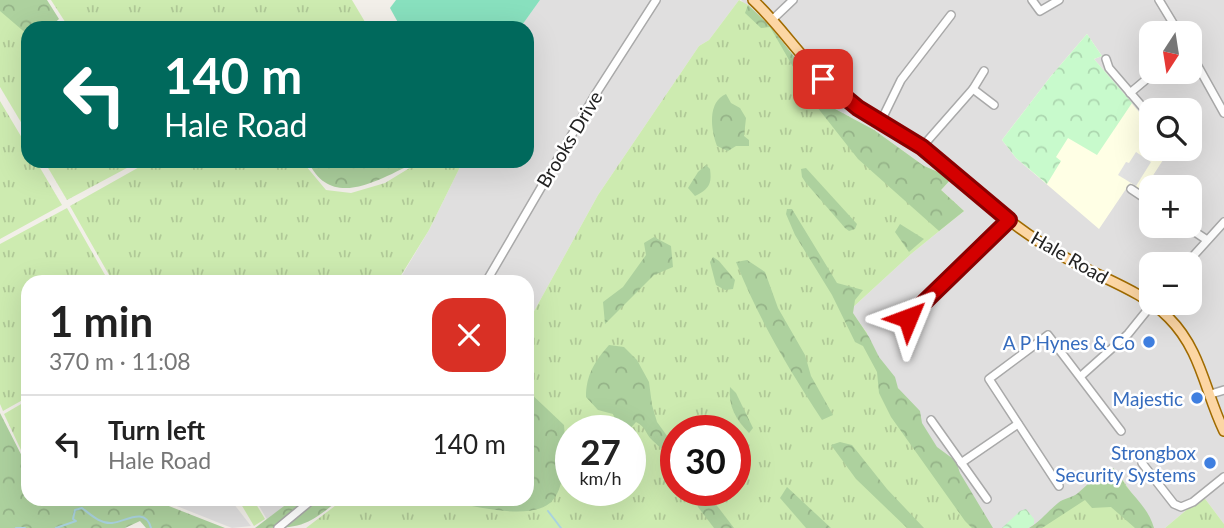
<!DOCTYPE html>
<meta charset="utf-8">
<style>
body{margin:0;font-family:Lato,sans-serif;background:#f6f6f6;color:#222;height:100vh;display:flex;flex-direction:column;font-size:26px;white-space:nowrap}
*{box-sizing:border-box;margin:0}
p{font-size:23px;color:#767676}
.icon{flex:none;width:38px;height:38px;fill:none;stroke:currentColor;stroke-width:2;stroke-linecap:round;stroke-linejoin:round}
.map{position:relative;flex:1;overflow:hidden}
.details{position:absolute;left:21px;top:275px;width:513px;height:231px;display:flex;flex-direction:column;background:#fff;border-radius:21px;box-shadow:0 7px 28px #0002}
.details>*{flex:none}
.banner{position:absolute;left:21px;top:21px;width:513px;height:147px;border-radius:21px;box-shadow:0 7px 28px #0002;background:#00695c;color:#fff;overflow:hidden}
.needle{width:46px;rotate:192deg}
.buttons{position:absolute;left:1139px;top:21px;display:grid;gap:14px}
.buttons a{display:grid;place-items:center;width:63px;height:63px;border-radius:14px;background:#fff;box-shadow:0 7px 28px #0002;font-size:35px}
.speed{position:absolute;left:555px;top:415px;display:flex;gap:14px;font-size:35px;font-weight:700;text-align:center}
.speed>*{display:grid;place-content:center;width:91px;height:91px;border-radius:50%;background:#fff;box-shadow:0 7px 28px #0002;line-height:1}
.speed small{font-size:18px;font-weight:400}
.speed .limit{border:10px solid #d22;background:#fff;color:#111}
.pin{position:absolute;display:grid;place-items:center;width:60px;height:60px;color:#fff;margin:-30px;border-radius:14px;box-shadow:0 4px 10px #0006}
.me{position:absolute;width:77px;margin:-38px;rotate:46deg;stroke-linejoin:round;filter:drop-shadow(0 0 5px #0008)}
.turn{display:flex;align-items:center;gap:24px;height:147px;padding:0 28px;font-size:32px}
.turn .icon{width:91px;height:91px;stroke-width:2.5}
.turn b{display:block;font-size:49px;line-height:60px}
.round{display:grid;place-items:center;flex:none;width:74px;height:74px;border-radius:21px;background:#f6f6f6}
.headline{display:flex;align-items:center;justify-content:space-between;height:119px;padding:0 28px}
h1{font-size:42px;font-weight:700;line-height:52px}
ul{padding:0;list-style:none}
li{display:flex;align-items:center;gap:21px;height:98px;padding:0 28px;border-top:2px solid #e0e0e0}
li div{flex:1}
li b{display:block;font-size:26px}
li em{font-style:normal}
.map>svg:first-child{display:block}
.residential{fill:#e0dfdf;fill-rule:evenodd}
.education{fill:#ffffe5}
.grass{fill:url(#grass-tufts);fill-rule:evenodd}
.forest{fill:url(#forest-crowns)}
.park{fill:url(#park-crowns)}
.pitch{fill:#88e0be}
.parking{fill:#e2e2e2}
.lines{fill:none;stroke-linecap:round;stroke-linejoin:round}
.stream{stroke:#aad3df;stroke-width:2}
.minor-casing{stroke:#a9a9a9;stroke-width:10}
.major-casing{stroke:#a06b00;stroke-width:12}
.minor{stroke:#fff;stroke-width:7}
.major{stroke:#fcd6a4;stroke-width:9}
.route-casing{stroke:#8a0000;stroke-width:18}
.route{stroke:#d40000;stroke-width:12}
.shop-dot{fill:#3f7fe0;stroke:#fff;stroke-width:2.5}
.labels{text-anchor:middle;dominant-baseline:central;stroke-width:5;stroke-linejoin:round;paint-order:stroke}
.street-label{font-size:19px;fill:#222;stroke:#fff}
.shop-label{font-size:19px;fill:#366cbe;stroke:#fff;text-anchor:end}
</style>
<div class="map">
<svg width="1224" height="528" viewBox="0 0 1224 528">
<defs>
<pattern id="grass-tufts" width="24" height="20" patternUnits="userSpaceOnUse" patternTransform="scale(1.75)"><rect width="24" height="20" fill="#cdebb0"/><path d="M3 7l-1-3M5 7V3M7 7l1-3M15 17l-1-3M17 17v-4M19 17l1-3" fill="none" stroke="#b0c997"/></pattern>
<pattern id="forest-crowns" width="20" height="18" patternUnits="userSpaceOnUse" patternTransform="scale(1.75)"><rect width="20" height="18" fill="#add19e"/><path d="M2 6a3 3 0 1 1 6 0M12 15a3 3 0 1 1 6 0" fill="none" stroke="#95b388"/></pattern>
<pattern id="park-crowns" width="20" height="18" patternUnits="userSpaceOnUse" patternTransform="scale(1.75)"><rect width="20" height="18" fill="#c8facc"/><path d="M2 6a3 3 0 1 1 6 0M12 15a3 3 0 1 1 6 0" fill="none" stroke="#acd6af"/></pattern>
</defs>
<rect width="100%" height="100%" fill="#f2efe9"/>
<g class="residential">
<path d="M540 0H739L709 40 699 46 598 195 527 324V282H398L429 230 463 161H527V28H520Z"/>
<path d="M741 0H1224V524L1203 496 1165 528H991L944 461 868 340 867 333 850 310 911 254 964 211 941 190 952 178 924 166 874 130 835 109ZM1152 33H1190V72H1152ZM1152 110H1190V149H1152ZM1152 187H1190V226H1152ZM1152 264H1190V303H1152Z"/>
<path d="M159 499H230L251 526 232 528Z"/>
<path d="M255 499H313L272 528Z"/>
</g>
<path class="education" d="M1087 34 1102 56 1094 59 1151 126V135L1144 148 1163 160 1143 191 1130 183 1099 229 1016 158 1002 140 1051 76Z"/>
<g class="grass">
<path d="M51 0H352L368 27 69 28Z"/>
<path d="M739 0 748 5 770 26 835 109 874 130 924 166 952 178 941 190 964 211 911 254 850 310 867 333 868 340 897 391 991 528H306L344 499H527V324L598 195 699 46 709 40ZM570 430H630V490H570ZM676 430H735V490H676Z"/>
<path d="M3 6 28 29V134L0 87V11Z"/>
<path d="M0 101 28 148V161H36L62 205 0 239Z"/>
<path d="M44 161H140L67 200Z"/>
<path d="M150 161H306V166L326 190 351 193 385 183 421 161H463L429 230 397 282H113L70 206Z"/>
<path d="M67 208 109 282H28V397L3 411 0 404V244Z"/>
<path d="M28 400V465L4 414Z"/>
<path d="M1117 471 1154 528H1034Z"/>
<path d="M1203 496 1224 524V528H1165Z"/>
<path d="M238 499H253L265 519 254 526Z"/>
</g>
<g class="forest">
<path d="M0 0H47L59 19 49 28H28V35L0 11Z"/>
<path d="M748 5 770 26 835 109 874 130 924 166 952 178 941 190 964 211 939 231 858 159 806 93 796 72 770 27 761 28 745 13Z"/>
<path d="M726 94 731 103 740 108 746 118 744 136 749 140V146H736L728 151 717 146C711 130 707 102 726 94Z"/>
<path d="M308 161H419C382 177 332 213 308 161Z"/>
<path d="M706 165 710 169C712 184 709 189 695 196L688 188 698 172Z"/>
<path d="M806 168 857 224 855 229 849 231 845 228 806 183 802 177 801 169Z"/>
<path d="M787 209H792L837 283 863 290 855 300 853 313 869 337 879 357 895 377 898 388 920 411 922 423 937 447 956 461 960 473 993 528H972L965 521 891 417 879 393 877 372 863 346 855 342 832 295 795 235 786 214Z"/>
<path d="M900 224 924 239 909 252 895 232Z"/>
<path d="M654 237 671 246 673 267 654 275 605 324 603 302 623 287 646 255 644 243Z"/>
<path d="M713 257 719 261 735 280 733 289 725 290 716 285 710 262Z"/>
<path d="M747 260 765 272 778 308 805 355 811 376 833 415 822 420C787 366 760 322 736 262Z"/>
<path d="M609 345 624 347 637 360 649 382 652 405 657 422 675 447V461C668 452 660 448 652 440 645 433 646 427 636 422L629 430 618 427 613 414 598 410 586 397C586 375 595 361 609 345Z"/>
<path d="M730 387 736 393 753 428 749 433C736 420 728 406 730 387Z"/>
<path d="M527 390 564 425C566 446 567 489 550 503 528 522 465 504 439 499H527Z"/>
<path d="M0 413 28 468V499H151L225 528H146L140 521 125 528H0Z"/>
<path d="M840 442 852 445 887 489 924 528H907L856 479 831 445Z"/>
<path d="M1106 468H1113C1120 473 1121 479 1126 486 1137 500 1149 510 1154 528H1135L1111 507 1092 508 1085 500 1042 528H1029C1041 521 1048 511 1058 503 1064 498 1072 498 1078 493 1088 484 1096 477 1106 468Z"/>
<path d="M787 487 831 528H806L780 498Z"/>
<path d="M693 490H705L734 528H714L698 507Z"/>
<path d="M297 499H340C305 528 300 528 255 528L288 503Z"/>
</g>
<g class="park">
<path d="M1087 34 1102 56 1094 59 1132 103 1097 155 1068 138 1056 157 1061 161 1047 184 1016 158 1002 140 1051 76Z"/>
<path d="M1026 509 1034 519V524L1028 528H1002L1020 511Z"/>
</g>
<path class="pitch" d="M396 0H540L520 28H401L390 8Z"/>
<path class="parking" d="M1136 152 1151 162 1136 186 1118 175 1126 162 1129 163Z"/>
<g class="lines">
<g class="stream">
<path d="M548 511 561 528"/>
<path d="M16 528H25"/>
<path d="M56 528 76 521 73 519 75 510 82 508C90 514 100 524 112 523 125 522 145 506 151 528"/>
</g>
<defs>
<g id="minor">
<path d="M1032 0 1040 11 1059 0"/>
<path d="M1159 0 1179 33"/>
<path d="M773 19 793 0"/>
<path d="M1190 52 1224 113"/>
<path d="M1106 59 1109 68 1152 118"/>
<path d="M973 89 994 105"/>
<path d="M1130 93 1155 72"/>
<path d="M881 121 901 80 951 15"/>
<path d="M922 147 973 89 984 71"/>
<path d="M1131 189 1152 203"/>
<path d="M1186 226 1207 240"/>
<path d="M1186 264 1224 222"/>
<path d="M486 282 595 95 656 0"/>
<path d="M908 318 1009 221"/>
<path d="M1081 376 1128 334 1153 303"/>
<path d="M1211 394 1224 390"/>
<path d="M931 420 987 499"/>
<path d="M961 463 1018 424"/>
<path d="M1142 463 1174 504 1181 507 1193 502 1224 477"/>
<path d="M1059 486 989 379 1048 335 1121 431"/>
<path d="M278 528 313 499"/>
</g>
<path id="major" d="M753 0C779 24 798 54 824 79 852 107 888 123 920 146 952 168 979 198 1010 221 1031 237 1054 252 1077 264 1107 280 1145 293 1169 318 1201 350 1205 392 1224 431"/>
</defs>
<use href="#minor" class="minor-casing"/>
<use href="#major" class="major-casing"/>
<use href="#minor" class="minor"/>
<use href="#major" class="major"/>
</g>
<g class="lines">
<defs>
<path id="route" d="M823 79 858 108 922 147 1009 220 908 318"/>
</defs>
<use href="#route" class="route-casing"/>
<use href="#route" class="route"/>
</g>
<g class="shop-dot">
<circle cx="1149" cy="342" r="7"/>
<circle cx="1197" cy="398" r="7"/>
<circle cx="1210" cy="463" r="7"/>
</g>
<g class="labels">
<g class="street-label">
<text transform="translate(569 139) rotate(-59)">Brooks Drive</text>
<text transform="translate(1070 257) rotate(30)">Hale Road</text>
</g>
<g class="shop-label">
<text x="1135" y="342">A P Hynes &amp; Co</text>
<text x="1183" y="398">Majestic</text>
<text x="1196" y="452">Strongbox<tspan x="1196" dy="22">Security Systems</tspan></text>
</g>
</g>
</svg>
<div class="buttons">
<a><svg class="needle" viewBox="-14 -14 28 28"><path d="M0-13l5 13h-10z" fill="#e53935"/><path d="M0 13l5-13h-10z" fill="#767676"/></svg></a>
<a><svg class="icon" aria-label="search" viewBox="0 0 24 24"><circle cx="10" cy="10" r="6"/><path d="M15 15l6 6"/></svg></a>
<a>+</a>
<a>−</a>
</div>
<div class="speed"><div>27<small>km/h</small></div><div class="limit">30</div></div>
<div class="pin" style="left:823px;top:79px;background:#d93025"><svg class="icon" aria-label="arrive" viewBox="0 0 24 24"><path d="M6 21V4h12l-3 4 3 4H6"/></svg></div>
<svg class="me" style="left:908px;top:318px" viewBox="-20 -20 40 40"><path d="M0-17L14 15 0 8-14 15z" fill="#d40000" stroke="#fff" stroke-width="4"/></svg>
<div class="banner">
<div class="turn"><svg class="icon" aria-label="left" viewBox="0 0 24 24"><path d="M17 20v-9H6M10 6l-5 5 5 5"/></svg><div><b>140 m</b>Hale Road</div></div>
</div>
<section class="details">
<div class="headline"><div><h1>1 min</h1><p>370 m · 11:08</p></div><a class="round" style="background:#d93025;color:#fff"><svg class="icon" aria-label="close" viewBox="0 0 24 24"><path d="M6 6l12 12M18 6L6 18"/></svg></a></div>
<ul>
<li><svg class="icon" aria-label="left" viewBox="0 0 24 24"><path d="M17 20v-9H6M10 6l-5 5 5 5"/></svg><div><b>Turn left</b><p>Hale Road</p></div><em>140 m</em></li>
</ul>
</section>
</div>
